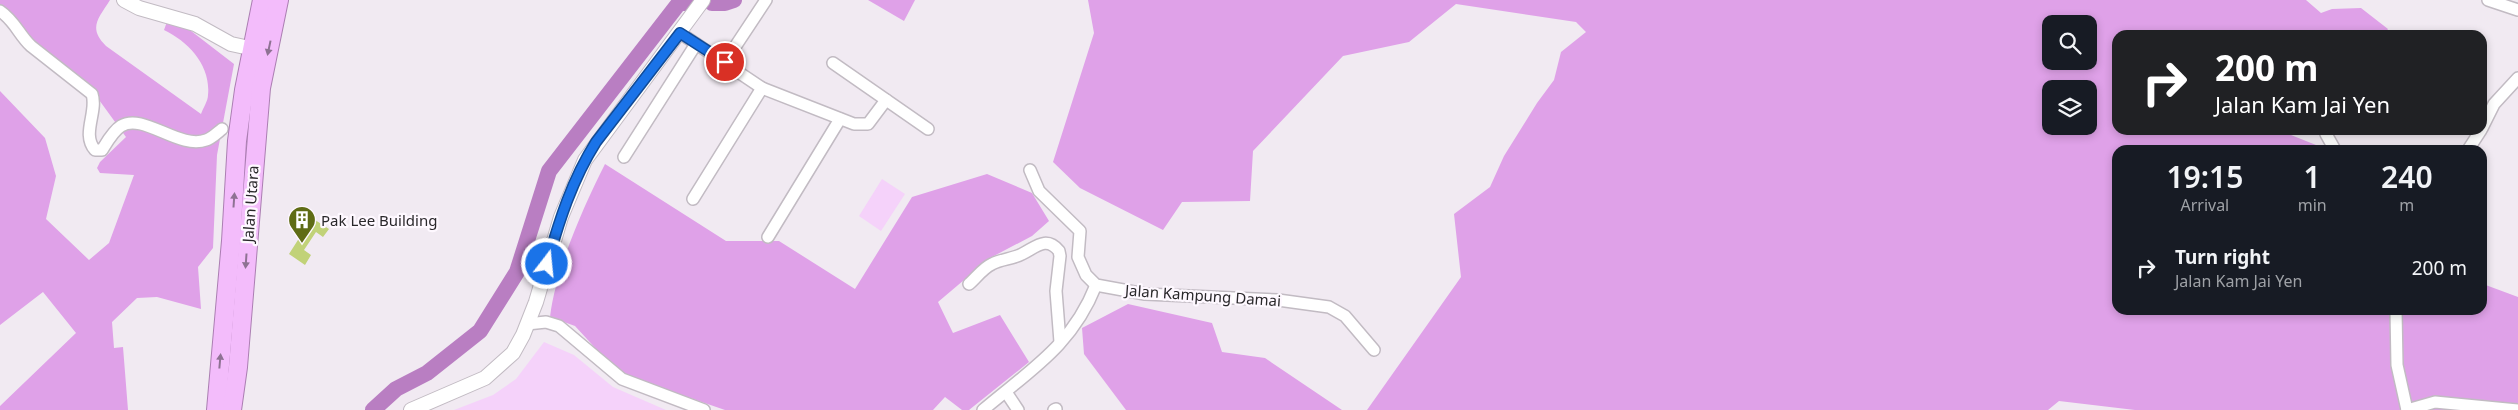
<!DOCTYPE html>
<style>
body{margin:0;font-family:"Noto Sans",sans-serif;background:#242831;color:#f1f3f6;height:100vh;display:flex;flex-direction:column;font-size:19px;white-space:nowrap}
*{box-sizing:border-box;margin:0}
p{font-size:16px;color:#9ea1a6}
.icon{flex:none;width:28px;height:28px;fill:none;stroke:currentColor;stroke-width:2;stroke-linecap:round;stroke-linejoin:round}
.map{position:relative;flex:1;overflow:hidden}
.panel{position:absolute;left:2112px;top:145px;width:375px;height:170px;display:flex;flex-direction:column;background:#171b24;border-radius:15px;box-shadow:0 2px 8px #0003}
.panel>*{flex:none}
.top-card{position:absolute;left:2112px;top:30px;width:375px;height:105px;border-radius:15px;box-shadow:0 2px 8px #0003;background:#202124;color:#fff;overflow:hidden}
.buttons{position:absolute;left:2042px;top:15px;display:grid;gap:10px}
.buttons a{display:grid;place-items:center;width:55px;height:55px;border-radius:10px;background:#171b24;box-shadow:0 2px 8px #0003;font-size:25px}
.pin{position:absolute;display:grid;place-items:center;width:42px;height:42px;color:#fff;margin:-21px;border:2px solid #fff;border-radius:50%;box-shadow:0 1px 5px #0007}
.me{position:absolute;width:55px;margin:-28px;rotate:16deg;stroke-linejoin:round;filter:drop-shadow(0 0 4px #0008)}
.turn{display:flex;align-items:center;gap:18px;height:105px;padding:0 20px;font-size:22px}
.turn .icon{width:65px;height:65px;stroke-width:2.5}
.turn b{display:block;font-size:35px;line-height:42px}
.eta{display:flex;justify-content:space-evenly;align-items:center;height:85px;text-align:center}
.eta b{font-size:30px;font-weight:600;line-height:35px}
ul{padding:0;list-style:none}
li{display:flex;align-items:center;gap:15px;height:75px;padding:0 20px}
li div{flex:1}
li b{display:block;font-size:19px}
li em{font-style:normal}
.map>svg:first-child{display:block}
.green{fill:#f5d2fa}
.forest{fill:#dfa1e8;fill-rule:evenodd}
.lines{fill:none;stroke-linecap:round;stroke-linejoin:round}
.river{stroke:#b97ec2;stroke-width:16}
.building{fill:#c1d278}
.minor-casing{stroke:#c2bbc3;stroke-width:14}
.tertiary-casing{stroke:#c2bbc3;stroke-width:16}
.trunk-casing{stroke:#ab7eb2;stroke-width:20}
.minor{stroke:#fff;stroke-width:11}
.tertiary{stroke:#fff;stroke-width:14}
.trunk{stroke:#f3bcfb;stroke-width:18}
.oneway{fill:#8e7293}
.route-casing{stroke:#114b97;stroke-width:12}
.route{stroke:#1a73e8;stroke-width:9}
.labels{text-anchor:middle;dominant-baseline:central;stroke-width:4.5;stroke-linejoin:round;paint-order:stroke}
.street-label{font-size:15px;fill:#2a282b;stroke:#fef8ff}
.poi-label{font-size:15px;fill:#2a282b;stroke:#fef8ff;text-anchor:start}
</style>
<div class="map">
<svg width="2518" height="410" viewBox="0 0 2518 410">
<rect width="100%" height="100%" fill="#f1eaf2"/>
<g class="green">
<path d="M882 179 905 194 881 231 859 216Z"/>
<path d="M544 342 574 355 613 387 666 410H454L493 395 516 379Z"/>
</g>
<g class="forest">
<path d="M0 0H110C98 19 88 28 106 46L201 114C203 108 208 101 208 95 211 66 189 42 164 30L168 19 182 24 234 64 217 155 213 248 198 267 201 309 157 297 137 298 112 322 114 348 123 347 128 410H0V406L76 333 43 292 0 325V91L45 138 56 176 46 219 89 260 109 243 134 175 100 173 97 168 100 162 126 137 86 82 31 40 11 12 0 5Z"/>
<path d="M868 0H915L904 21Z"/>
<path d="M1088 0H2306L2321 13 2332 9 2361 8 2388 29 2384 35H2118V130H2292L2291 135 2316 145 2321 150H2118V310H2482L2483 284 2518 297V410H2135L2059 401 2048 410H1367L1461 277 1454 214 1490 187 1504 156 1537 103 1554 80 1561 52 1586 32 1576 22 1456 4 1409 42 1343 56 1253 151 1250 201 1182 202 1163 230 1080 188 1053 162 1094 33ZM2051 24H2089V61H2051ZM2051 89H2089V126H2051Z"/>
<path d="M605 164 726 241H779L855 289 912 197 987 174 1032 193 1049 221 1032 236 990 258 938 302 953 333 1000 315 1029 362 969 410H962L945 397 933 410H725L638 380 622 372 610 364 575 326 550 317C556 268 583 208 605 164Z"/>
<path d="M1128 304 1212 323 1222 352 1265 358 1342 410H1126L1084 354 1082 328Z"/>
</g>
<g class="lines">
<g class="river">
<path d="M712 3H725L734 0"/>
<path d="M373 410 396 389 427 373 480 331 517 272 549 171 679 3H701"/>
</g>
</g>
<path class="building" d="M312 218 329 229 323 237 316 232 304 250 311 255 305 265 289 254Z"/>
<g class="lines">
<defs>
<g id="minor">
<path d="M2488 0 2518 10"/>
<path d="M0 11C15 21 19 35 31 46L92 94C98 112 81 134 95 150H102C107 142 113 131 121 126 143 112 179 150 206 140 211 139 217 133 222 129"/>
<path d="M680 33 762 88 854 124H868L886 100"/>
<path d="M725 62 766 0"/>
<path d="M833 63 928 129"/>
<path d="M2482 128 2494 104 2518 78"/>
<path d="M2327 130 2326 134 2335 150"/>
<path d="M2468 150 2481 130"/>
<path d="M624 157 696 44"/>
<path d="M1030 170 1039 191 1080 231 1078 257 1086 275 1096 285 1145 294 1278 300 1329 307 1345 316 1374 350"/>
<path d="M693 199 762 88"/>
<path d="M768 237 840 119"/>
<path d="M969 284C976 278 983 268 992 264 1001 259 1013 259 1022 254 1035 248 1046 235 1059 251L1060 256 1056 291 1060 342"/>
<path d="M2396 310 2397 365 2407 410"/>
<path d="M527 324 546 322 559 326 622 379 704 410"/>
<path d="M1006 392 1018 410"/>
<path d="M983 410C1030 370 1072 346 1096 285"/>
<path d="M1054 410 1056 409"/>
<path d="M2407 410 2435 402 2518 410"/>
</g>
<g id="tertiary">
<path d="M124 0 139 8 195 24 231 44 254 49"/>
<path d="M411 410 485 378 513 353 523 335 536 302 561 217 585 160 703 0"/>
</g>
<g id="trunk">
<path d="M216 410 231 241 237 141 244 90 262 0"/>
<path d="M232 410 238 367 261 88 279 0"/>
</g>
</defs>
<use href="#minor" class="minor-casing"/>
<use href="#tertiary" class="tertiary-casing"/>
<use href="#trunk" class="trunk-casing"/>
<use href="#minor" class="minor"/>
<use href="#tertiary" class="tertiary"/>
<use href="#trunk" class="trunk"/>
</g>
<defs><path id="oneway-solid" d="M-6-.8H1V-3.2L6.5 0L1 3.2V.8H-6Z" transform="scale(1.25)"/></defs>
<g class="oneway">
<use href="#oneway-solid" transform="translate(269 48) rotate(102)"/>
<use href="#oneway-solid" transform="translate(234 200) rotate(-86)"/>
<use href="#oneway-solid" transform="translate(246 261) rotate(94)"/>
<use href="#oneway-solid" transform="translate(220 361) rotate(-85)"/>
</g>
<g class="lines">
<defs>
<path id="route" d="M547 264C559 221 572 180 596 142L680 33 725 62"/>
</defs>
<use href="#route" class="route-casing"/>
<use href="#route" class="route"/>
</g>
<defs>
<symbol id="building-pin" viewBox="-11 -11 22 30"><path d="M0 17L-7.5 6A9.5 9.5 0 1 1 7.5 6Z" fill="#5f6c15" stroke="#fef8ff"/><path d="M-4-6H4V6H1V3H-1V6H-4ZM-2.5-4.3h1.7v1.8h-1.7ZM.8-4.3h1.7v1.8H.8ZM-2.5-1h1.7V.8h-1.7ZM.8-1h1.7V.8H.8Z" fill="#fff"/></symbol>
</defs>
<g fill-rule="evenodd">
<use href="#building-pin" x="286" y="204" width="32" height="43"/>
</g>
<g class="labels">
<g class="street-label">
<text transform="translate(250 204) rotate(-86)">Jalan Utara</text>
<text transform="translate(1203 295) rotate(4)">Jalan Kampung Damai</text>
</g>
<g class="poi-label">
<text x="321" y="220">Pak Lee Building</text>
</g>
</g>
</svg>
<div class="buttons">
<a><svg class="icon" aria-label="search" viewBox="0 0 24 24"><circle cx="10" cy="10" r="6"/><path d="M15 15l6 6"/></svg></a>
<a><svg class="icon" aria-label="layers" viewBox="0 0 24 24"><path d="M12 4l9 5-9 5-9-5zM3 14l9 5 9-5"/></svg></a>
</div>
<div class="pin" style="left:725px;top:62px;background:#d93025"><svg class="icon" aria-label="arrive" viewBox="0 0 24 24"><path d="M6 21V4h12l-3 4 3 4H6"/></svg></div>
<svg class="me" style="left:547px;top:264px" viewBox="-20 -20 40 40"><circle r="17" fill="#1a73e8" stroke="#fff" stroke-width="3"/><path d="M0-11L8 9 0 5-8 9z" fill="#fff"/></svg>
<div class="top-card">
<div class="turn"><svg class="icon" aria-label="right" viewBox="0 0 24 24"><path d="M7 20v-9h11M14 6l5 5-5 5"/></svg><div><b>200 m</b>Jalan Kam Jai Yen</div></div>
</div>
<section class="panel">
<div class="eta">
<div><b>19:15</b><p>Arrival</p></div>
<div><b>1</b><p>min</p></div>
<div><b>240</b><p>m</p></div>
</div>
<ul>
<li><svg class="icon" aria-label="right" viewBox="0 0 24 24"><path d="M7 20v-9h11M14 6l5 5-5 5"/></svg><div><b>Turn right</b><p>Jalan Kam Jai Yen</p></div><em>200 m</em></li>
</ul>
</section>
</div>
